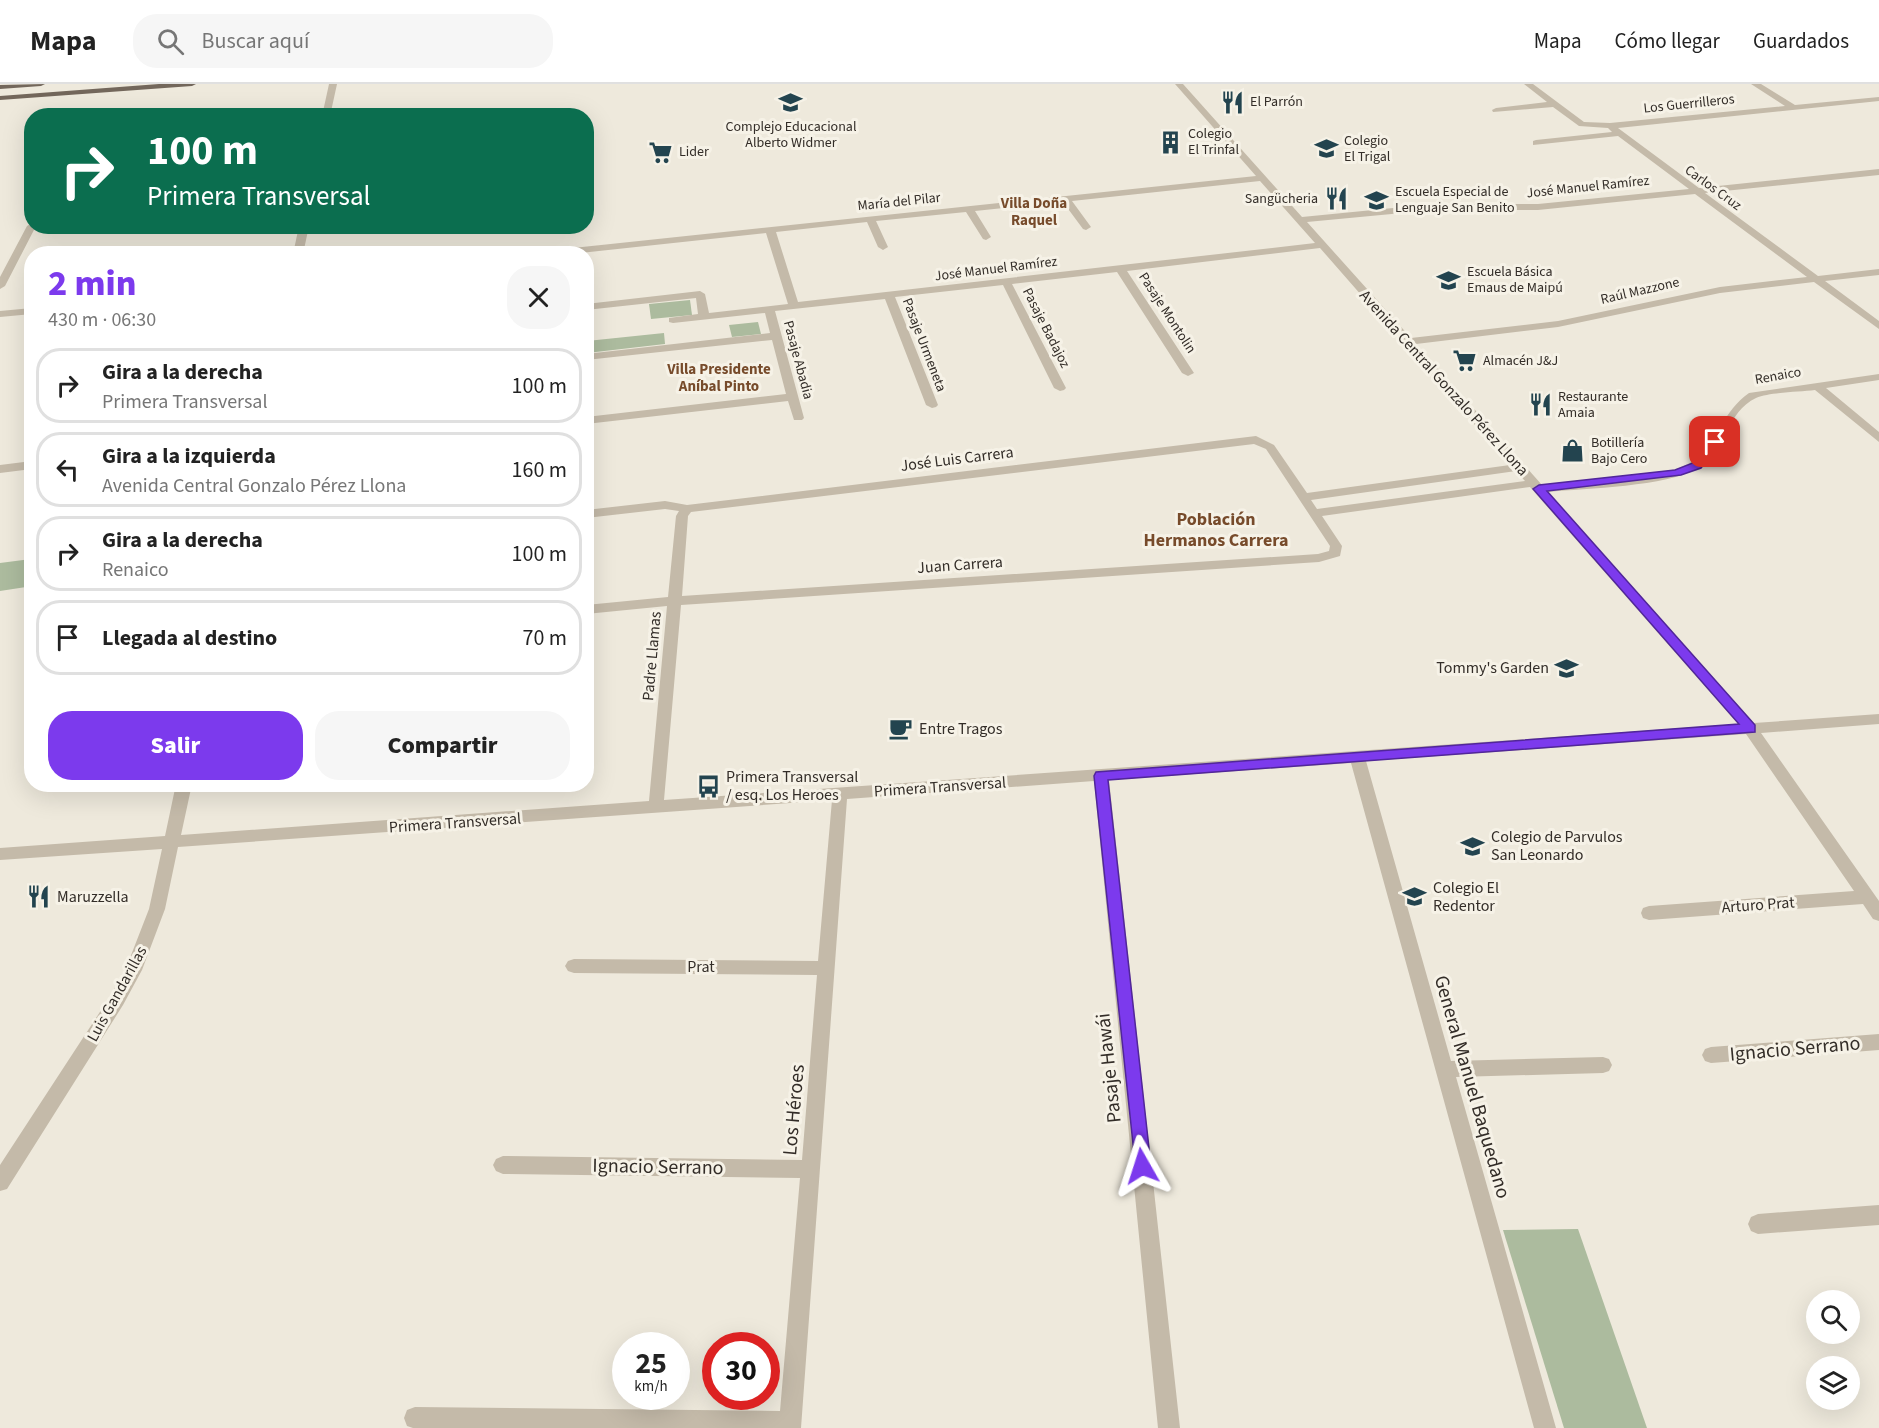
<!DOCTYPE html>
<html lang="es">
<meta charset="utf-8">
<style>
body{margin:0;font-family:"Source Sans 3",sans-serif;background:#f6f6f6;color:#222;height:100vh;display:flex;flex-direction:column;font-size:22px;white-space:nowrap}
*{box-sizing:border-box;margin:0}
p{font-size:20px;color:#767676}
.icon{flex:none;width:33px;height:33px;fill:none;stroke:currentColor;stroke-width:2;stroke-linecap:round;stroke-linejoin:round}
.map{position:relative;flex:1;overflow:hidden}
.sheet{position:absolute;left:24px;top:162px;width:570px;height:546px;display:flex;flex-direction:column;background:#fff;border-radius:24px;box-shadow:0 6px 24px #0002}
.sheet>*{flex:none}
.guide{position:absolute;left:24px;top:24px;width:570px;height:126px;border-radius:24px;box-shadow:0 6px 24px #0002;background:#0b6e4f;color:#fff;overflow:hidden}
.fabs{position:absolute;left:1806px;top:1206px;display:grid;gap:12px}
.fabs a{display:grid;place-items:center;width:54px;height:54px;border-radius:50%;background:#fff;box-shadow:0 6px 24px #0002;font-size:30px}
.speed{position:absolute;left:612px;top:1248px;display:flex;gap:12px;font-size:30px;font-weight:700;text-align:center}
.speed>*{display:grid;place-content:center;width:78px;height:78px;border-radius:50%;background:#fff;box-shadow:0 6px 24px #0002;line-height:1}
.speed small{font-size:15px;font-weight:400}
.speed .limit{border:9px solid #d22;background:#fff;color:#111}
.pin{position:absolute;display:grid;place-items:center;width:51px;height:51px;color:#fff;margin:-26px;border-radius:12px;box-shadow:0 3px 9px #0006}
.me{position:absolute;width:66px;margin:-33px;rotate:354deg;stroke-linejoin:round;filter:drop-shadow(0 0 4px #0008)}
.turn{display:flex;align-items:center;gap:21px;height:126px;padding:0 24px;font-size:27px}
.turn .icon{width:78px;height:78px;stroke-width:2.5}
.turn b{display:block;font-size:42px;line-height:51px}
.round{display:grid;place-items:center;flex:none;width:63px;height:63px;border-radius:24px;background:#f6f6f6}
.head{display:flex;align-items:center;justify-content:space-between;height:102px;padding:0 24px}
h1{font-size:36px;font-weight:800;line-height:45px;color:#7c3aed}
.primary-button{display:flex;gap:12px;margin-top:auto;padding:12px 24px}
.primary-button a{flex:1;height:69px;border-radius:24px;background:#7c3aed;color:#fff;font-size:24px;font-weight:800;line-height:69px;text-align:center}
.primary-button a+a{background:#f6f6f6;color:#222}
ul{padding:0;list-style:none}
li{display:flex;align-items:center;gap:18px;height:75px;margin:0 12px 9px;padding:0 12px;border:3px solid #e0e0e0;border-radius:24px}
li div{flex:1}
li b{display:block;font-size:22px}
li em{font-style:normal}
header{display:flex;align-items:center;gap:36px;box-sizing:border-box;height:84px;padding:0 30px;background:#fff;border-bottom:2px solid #e0e0e0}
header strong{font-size:28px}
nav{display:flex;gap:33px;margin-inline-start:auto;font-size:21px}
.search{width:420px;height:54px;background:#f6f6f6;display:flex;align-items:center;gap:15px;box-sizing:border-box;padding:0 21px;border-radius:24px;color:#767676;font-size:22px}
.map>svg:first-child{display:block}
.green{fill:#acbb9e}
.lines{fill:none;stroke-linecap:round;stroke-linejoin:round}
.minor{fill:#c4baa9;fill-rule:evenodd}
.major{fill:#73675b;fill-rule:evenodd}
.route{fill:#7c3aed;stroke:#51269a;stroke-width:1.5}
.labels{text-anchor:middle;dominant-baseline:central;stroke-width:6;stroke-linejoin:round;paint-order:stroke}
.far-poi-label{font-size:14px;fill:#332d28;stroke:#f6f2e7;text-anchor:start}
.far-street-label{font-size:14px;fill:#332d28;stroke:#f6f2e7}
.far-neighbourhood-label{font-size:15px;font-weight:bold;fill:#774b2b;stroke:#f6f2e7}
.street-label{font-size:16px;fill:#332d28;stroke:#f6f2e7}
.poi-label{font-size:16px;fill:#332d28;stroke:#f6f2e7;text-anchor:start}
.neighbourhood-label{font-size:18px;font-weight:bold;fill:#774b2b;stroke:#f6f2e7}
.near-street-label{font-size:20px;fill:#332d28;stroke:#f6f2e7}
</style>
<header>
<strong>Mapa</strong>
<div class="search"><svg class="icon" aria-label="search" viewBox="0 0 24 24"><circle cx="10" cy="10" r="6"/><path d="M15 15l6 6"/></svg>Buscar aquí</div>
<nav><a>Mapa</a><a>Cómo llegar</a><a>Guardados</a></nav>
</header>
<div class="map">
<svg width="1879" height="1344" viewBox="0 0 1879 1344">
<rect width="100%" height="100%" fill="#eee9dc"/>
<g class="green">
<path d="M690 216 692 231 651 235 649 220Z"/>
<path d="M758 238 761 250 732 253 729 241Z"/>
<path d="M664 249 665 260 587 269V257Z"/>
<path d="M31 475V489L26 503 0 507V479Z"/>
<path d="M1578 1145 1647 1344H1564L1503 1146Z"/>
</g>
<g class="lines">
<g class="minor">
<path d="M329 0H337L330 32H322Z"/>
<path d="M1175 0H1183L1302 133 1434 120H1538L1689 105 1618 52 1533 61V57L1536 56 1612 48 1608 44 1579 42 1553 23 1493 28 1492 26 1496 24 1547 18 1524 0H1533L1584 38 1610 39 1785 22 1751 0H1761L1795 21 1879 13V17L1618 44 1699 104 1879 85V91L1705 109 1818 192 1879 185V191L1825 197 1879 237V245L1814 198 1720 209 1558 243 1416 260 1542 401C1579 397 1671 397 1697 374 1718 356 1723 327 1749 309L1879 290V296L1826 304 1879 348V358L1815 306C1799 308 1770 308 1756 314 1727 327 1724 369 1698 384 1666 403 1587 404 1548 408L1754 639 1879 630V640L1761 649 1879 817V837L1873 835 1863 820 1649 836 1643 834 1641 829 1643 824 1649 822 1854 807 1746 650 1366 677 1451 977 1603 973 1609 975 1612 981 1609 987 1603 989 1456 993 1556 1344H1534L1351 679 1109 696 1180 1344H1158L1094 697 847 715 801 1344H413L407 1342 404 1334 407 1326 415 1323 780 1327 800 1094 503 1090 496 1087 493 1081 496 1075 503 1072 802 1076 817 891 574 889 568 887 565 882 568 877 574 875 818 877 832 716 178 763 165 825 142 886 123 921 7 1105 0 1107V1081L111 911 128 879 149 825 162 765 0 776V764L165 752 176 700H192L181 751 649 717 667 522 586 530V521L668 513 676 432 679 427 665 425 586 434V426L665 417 687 421 1256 352 1274 361 1307 409 1510 381 1320 164 1127 187 1194 289 1188 292 1182 289 1117 188 1012 200 1066 304 1064 306 1060 307 1054 304 1003 201 895 213 938 321 936 323 932 324 926 321 885 215 775 227 804 334 802 336H794L788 317 586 340V333L786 310 772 256 586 276V270L770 249 765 229 673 239 669 238V234L698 230 696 214 586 226V220L700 207 705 210 709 229 788 220 766 149 571 170H533L535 168 1256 92ZM1260 97 1315 159 798 218 776 148 867 138 878 163 883 166 888 163 876 137 966 128 983 155 986 156 991 153 975 127 1063 118 1083 145 1086 146 1091 143 1072 117ZM1695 110 1807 193 1720 203 1558 237 1411 254 1307 138 1434 126H1538ZM1254 360 1266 365 1330 462 1329 467 1318 470 682 512 688 432 691 428ZM1516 387 1525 397 1317 425 1311 416ZM1530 403 1738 640 664 716 681 521 1319 478 1340 472 1342 462 1322 432Z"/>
<path d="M32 139V142H36L5 202 0 205V193L27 142Z"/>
<path d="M299 142H309L303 170H293Z"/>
<path d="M32 224V230L0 233V227Z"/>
<path d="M32 377V385L0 389V381Z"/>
<path d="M1879 950V966L1711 979 1705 977 1702 971 1705 965 1711 963Z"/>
<path d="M1879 1121V1141L1758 1150 1751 1147 1748 1140 1751 1133 1758 1130Z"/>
</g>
<g class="major">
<path d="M45 0 41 2 0 5V1Z"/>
<path d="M159 0H196L192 2 0 16V12Z"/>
</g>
</g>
<path class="route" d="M1711 355 1720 358 1701 384 1681 391 1547 407 1755 641V648L1108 696 1151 1082 1148 1088 1142 1091 1136 1088 1094 692 1096 688 1739 640 1533 405 1539 401 1675 386 1693 379Z"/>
<defs>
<symbol id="restaurant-bare" viewBox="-9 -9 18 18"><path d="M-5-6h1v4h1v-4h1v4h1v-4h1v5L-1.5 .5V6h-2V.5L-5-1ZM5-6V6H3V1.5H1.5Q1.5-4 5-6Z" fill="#23444f" stroke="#f6f2e7" stroke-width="2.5" paint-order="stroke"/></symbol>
<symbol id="school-bare" viewBox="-9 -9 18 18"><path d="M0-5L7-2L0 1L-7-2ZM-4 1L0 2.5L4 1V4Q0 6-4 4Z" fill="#23444f" stroke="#f6f2e7" stroke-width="2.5" paint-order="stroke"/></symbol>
<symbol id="building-bare" viewBox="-9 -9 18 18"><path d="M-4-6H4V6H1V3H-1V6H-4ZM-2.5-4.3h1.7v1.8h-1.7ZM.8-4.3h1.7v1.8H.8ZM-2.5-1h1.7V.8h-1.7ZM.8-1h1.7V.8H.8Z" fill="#23444f" stroke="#f6f2e7" stroke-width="2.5" paint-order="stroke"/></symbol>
<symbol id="supermarket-bare" viewBox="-9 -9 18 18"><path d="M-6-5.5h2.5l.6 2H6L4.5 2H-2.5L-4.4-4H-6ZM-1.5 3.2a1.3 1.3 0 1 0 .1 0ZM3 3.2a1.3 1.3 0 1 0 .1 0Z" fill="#23444f" stroke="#f6f2e7" stroke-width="2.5" paint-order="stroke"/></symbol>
<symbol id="shop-bare" viewBox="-9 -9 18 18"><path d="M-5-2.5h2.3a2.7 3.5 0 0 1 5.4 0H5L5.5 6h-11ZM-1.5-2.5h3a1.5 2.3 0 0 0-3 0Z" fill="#23444f" stroke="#f6f2e7" stroke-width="2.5" paint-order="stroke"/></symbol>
<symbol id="cafe-bare" viewBox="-9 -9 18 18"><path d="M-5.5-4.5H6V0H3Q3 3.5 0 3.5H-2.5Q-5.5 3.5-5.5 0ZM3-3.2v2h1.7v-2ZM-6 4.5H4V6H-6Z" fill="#23444f" stroke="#f6f2e7" stroke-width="2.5" paint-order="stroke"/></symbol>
<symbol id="bus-bare" viewBox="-9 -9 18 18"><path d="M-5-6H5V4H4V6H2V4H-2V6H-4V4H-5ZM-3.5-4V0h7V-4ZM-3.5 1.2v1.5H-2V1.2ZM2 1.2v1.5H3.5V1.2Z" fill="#23444f" stroke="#f6f2e7" stroke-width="2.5" paint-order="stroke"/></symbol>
</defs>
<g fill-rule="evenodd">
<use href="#restaurant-bare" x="1216" y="2" width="33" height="33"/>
<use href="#school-bare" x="774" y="2" width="33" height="33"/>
<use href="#building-bare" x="1154" y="42" width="33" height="33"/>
<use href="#school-bare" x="1310" y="48" width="33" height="33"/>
<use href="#supermarket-bare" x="644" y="52" width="33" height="33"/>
<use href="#restaurant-bare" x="1320" y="98" width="33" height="33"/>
<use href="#school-bare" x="1360" y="100" width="33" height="33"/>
<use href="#school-bare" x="1432" y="180" width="33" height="33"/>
<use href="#supermarket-bare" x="1448" y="260" width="33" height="33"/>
<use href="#restaurant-bare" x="1524" y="304" width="33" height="33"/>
<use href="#shop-bare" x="1556" y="350" width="33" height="33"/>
<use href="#school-bare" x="1550" y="568" width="33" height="33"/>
<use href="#cafe-bare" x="884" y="628" width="33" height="33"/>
<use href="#bus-bare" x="692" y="686" width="33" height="33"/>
<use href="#school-bare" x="1456" y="746" width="33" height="33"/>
<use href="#restaurant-bare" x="22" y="796" width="33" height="33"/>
<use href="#school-bare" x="1398" y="796" width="33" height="33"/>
</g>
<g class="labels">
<g class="far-poi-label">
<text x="1250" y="18">El Parrón</text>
<text x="791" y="43" text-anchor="middle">Complejo Educacional<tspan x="791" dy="16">Alberto Widmer</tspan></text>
<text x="1188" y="50">Colegio<tspan x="1188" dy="16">El Trinfal</tspan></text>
<text x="1344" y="57">Colegio<tspan x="1344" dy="16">El Trigal</tspan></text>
<text x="679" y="68">Lider</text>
<text x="1395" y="108">Escuela Especial de<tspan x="1395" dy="16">Lenguaje San Benito</tspan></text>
<text x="1318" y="115" text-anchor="end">Sangücheria</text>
<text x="1467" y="188">Escuela Básica<tspan x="1467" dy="16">Emaus de Maipú</tspan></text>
<text x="1483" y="277">Almacén J&amp;J</text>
<text x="1558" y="313">Restaurante<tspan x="1558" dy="16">Amaia</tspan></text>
<text x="1591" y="359">Botillería<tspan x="1591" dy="16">Bajo Cero</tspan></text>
</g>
<g class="far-street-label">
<text transform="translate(1689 20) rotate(-6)">Los Guerrilleros</text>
<text transform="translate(1588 103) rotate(-6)">José Manuel Ramírez</text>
<text transform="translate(1713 104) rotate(36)">Carlos Cruz</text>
<text transform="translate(899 118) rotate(-6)">María del Pilar</text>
<text transform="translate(996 185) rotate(-7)">José Manuel Ramírez</text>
<text transform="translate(1640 207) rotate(-13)">Raúl Mazzone</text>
<text transform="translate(1167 229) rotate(57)">Pasaje Montolin</text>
<text transform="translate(1046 244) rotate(63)">Pasaje Badajoz</text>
<text transform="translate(924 261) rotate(69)">Pasaje Urmeneta</text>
<text transform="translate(798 276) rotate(75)">Pasaje Abadia</text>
<text transform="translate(1778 292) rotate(-10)">Renaico</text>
</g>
<g class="far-neighbourhood-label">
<text x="1034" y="119">Villa Doña<tspan x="1034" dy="17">Raquel</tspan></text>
<text x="719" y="285">Villa Presidente<tspan x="719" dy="17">Aníbal Pinto</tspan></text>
</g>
<g class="street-label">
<text transform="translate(1444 299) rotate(48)">Avenida Central Gonzalo Pérez Llona</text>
<text transform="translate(957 375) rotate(-7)">José Luis Carrera</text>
<text transform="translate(960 481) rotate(-4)">Juan Carrera</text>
<text transform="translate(652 572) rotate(-85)">Padre Llamas</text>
<text transform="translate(940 703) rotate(-4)">Primera Transversal</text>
<text transform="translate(455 739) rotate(-4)">Primera Transversal</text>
<text transform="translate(1758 821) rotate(-4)">Arturo Prat</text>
<text x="701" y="883">Prat</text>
<text transform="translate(117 910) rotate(-61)">Luis Gandarillas</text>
</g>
<g class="poi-label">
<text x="1549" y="584" text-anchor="end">Tommy's Garden</text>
<text x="919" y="645">Entre Tragos</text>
<text x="726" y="693">Primera Transversal<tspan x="726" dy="18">/ esq. Los Heroes</tspan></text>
<text x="1491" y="753">Colegio de Parvulos<tspan x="1491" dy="18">San Leonardo</tspan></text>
<text x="1433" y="804">Colegio El<tspan x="1433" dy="18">Redentor</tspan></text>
<text x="57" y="813">Maruzzella</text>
</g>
<g class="neighbourhood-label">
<text x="1216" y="435">Población<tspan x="1216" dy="21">Hermanos Carrera</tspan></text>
</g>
<g class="near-street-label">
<text transform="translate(1795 965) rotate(-5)">Ignacio Serrano</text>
<text transform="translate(1109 984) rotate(-96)">Pasaje Hawái</text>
<text transform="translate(1472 1003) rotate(74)">General Manuel Baquedano</text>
<text transform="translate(794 1026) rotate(-85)">Los Héroes</text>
<text transform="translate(658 1083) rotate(1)">Ignacio Serrano</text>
</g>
</g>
</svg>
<div class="fabs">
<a><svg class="icon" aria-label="search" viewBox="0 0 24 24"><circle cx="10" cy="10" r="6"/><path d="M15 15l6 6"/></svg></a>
<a><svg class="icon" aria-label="layers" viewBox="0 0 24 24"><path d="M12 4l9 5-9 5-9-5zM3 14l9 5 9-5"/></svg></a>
</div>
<div class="speed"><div>25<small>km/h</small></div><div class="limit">30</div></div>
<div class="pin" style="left:1715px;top:358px;background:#d93025"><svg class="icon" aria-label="arrive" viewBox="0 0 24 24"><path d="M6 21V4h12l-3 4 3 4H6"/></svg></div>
<svg class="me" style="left:1142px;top:1082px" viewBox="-20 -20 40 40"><path d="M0-17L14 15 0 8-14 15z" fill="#7c3aed" stroke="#fff" stroke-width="4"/></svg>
<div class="guide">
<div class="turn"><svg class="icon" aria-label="right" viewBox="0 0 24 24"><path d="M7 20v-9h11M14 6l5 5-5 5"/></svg><div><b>100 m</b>Primera Transversal</div></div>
</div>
<section class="sheet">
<div class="head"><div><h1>2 min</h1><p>430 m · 06:30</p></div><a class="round"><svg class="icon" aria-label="close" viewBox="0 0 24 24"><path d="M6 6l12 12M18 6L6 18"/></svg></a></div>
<ul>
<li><svg class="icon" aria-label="right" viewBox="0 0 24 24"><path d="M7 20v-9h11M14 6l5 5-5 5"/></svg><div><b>Gira a la derecha</b><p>Primera Transversal</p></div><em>100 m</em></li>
<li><svg class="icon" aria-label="left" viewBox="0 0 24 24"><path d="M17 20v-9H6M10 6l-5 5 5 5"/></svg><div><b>Gira a la izquierda</b><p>Avenida Central Gonzalo Pérez Llona</p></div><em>160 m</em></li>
<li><svg class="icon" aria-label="right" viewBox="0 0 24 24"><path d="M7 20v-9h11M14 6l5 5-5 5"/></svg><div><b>Gira a la derecha</b><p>Renaico</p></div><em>100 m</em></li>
<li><svg class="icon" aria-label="arrive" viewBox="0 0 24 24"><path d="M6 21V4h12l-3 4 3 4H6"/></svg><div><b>Llegada al destino</b></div><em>70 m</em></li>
</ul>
<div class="primary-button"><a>Salir</a><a>Compartir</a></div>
</section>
</div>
